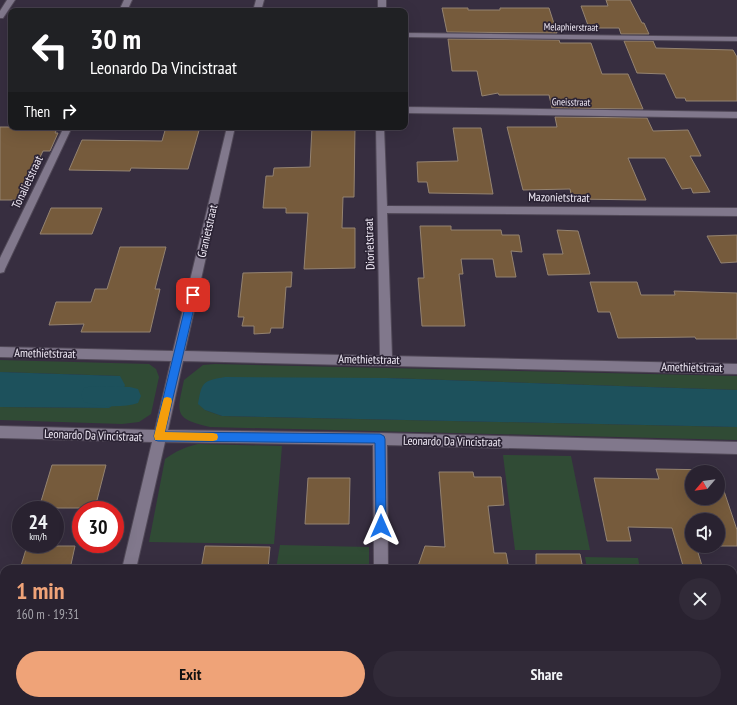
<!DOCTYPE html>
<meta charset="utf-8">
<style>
body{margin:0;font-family:"PT Sans Narrow",sans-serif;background:#312a38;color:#f1f3f6;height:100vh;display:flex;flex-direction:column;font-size:15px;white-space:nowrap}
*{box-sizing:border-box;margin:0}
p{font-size:13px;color:#a5a4ab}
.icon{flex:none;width:22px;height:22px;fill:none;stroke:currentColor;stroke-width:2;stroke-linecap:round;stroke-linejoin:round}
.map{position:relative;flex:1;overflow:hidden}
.sheet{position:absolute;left:0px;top:565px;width:737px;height:140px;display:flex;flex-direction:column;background:#292230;border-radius:12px 12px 0 0;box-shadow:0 4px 16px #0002,0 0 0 1px #453f4c}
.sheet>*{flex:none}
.top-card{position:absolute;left:8px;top:8px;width:400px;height:122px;border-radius:8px;box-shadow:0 4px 16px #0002,0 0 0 1px #453f4c;background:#202124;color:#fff;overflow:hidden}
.needle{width:26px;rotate:241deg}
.controls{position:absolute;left:685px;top:465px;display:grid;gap:8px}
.controls a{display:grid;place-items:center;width:40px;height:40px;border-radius:50%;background:#292230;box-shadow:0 4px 16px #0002,0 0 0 1px #453f4c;font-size:20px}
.speed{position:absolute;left:12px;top:501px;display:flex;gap:8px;font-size:20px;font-weight:700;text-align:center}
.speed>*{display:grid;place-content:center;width:52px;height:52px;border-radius:50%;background:#292230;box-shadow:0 4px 16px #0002,0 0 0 1px #453f4c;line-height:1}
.speed small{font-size:10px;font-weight:400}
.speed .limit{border:6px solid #d22;background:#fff;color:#111}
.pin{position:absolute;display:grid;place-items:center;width:34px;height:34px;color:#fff;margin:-17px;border-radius:8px;box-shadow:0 2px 6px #0006}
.me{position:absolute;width:44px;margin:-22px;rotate:0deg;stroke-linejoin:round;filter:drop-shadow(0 0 3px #0008)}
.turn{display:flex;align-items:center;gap:14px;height:84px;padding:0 16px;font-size:18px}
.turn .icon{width:52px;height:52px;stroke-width:2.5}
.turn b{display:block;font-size:28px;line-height:34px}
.then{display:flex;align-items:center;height:38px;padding:0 16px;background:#0003;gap:8px;font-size:15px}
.round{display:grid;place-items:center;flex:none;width:42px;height:42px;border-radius:21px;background:#312a38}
.overview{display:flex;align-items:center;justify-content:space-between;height:68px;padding:0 16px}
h1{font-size:24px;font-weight:700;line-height:30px;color:#efa378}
.primary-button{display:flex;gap:8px;margin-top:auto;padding:8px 16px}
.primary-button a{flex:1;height:46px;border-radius:24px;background:#efa378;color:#111;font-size:16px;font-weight:700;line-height:46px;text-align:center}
.primary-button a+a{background:#312a38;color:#f1f3f6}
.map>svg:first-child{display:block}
.green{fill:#304b35}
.water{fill:#1d515c}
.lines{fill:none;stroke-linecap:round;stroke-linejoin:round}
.canal{fill:#1d515c;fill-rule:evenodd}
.building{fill:#765b3c;stroke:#948371}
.minor-casing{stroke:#514958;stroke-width:2}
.minor{fill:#81788c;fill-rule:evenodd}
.route{fill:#1a73e8;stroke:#114b97}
.slow{fill:#f59e0b}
.labels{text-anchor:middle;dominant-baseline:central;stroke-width:3.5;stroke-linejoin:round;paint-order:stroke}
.far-street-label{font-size:10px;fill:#f2ecf8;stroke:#2c2435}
.street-label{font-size:12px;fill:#f2ecf8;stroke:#2c2435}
</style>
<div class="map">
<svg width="737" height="705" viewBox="0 0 737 705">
<rect width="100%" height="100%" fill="#372e40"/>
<g class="green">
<path d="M0 360 149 364 156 369 159 377 151 414 139 422 122 424 0 420V407L109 408 120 376 0 372Z"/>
<path d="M215 364 737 376V390L387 378 205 410 222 416 737 427V440L210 427C173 419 177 413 184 380L203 365Z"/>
<path d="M198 444 282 446 274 544 149 542 165 459C176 451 185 447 198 444Z"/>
<path d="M503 455 571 456 590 550H515Z"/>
<path d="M280 545 369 547V569H276Z"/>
<path d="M585 557 638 558 640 569H587Z"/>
<path d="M733 700H737V705H595V701Z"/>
</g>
<g class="water">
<path d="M0 372 120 376 125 385 120 400 109 408 0 407Z"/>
<path d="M225 377 387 378 737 390V427L222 416 205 410 198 404C202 381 203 381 225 377Z"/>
</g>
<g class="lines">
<path class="canal" d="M92 386 130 387 138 389 141 396 138 403C123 408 99 407 84 402L81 395 84 388Z"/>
</g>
<g class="building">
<path d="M606 0H630L642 23H644L649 34H621L619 28H589L581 6H608Z"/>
<path d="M442 8H468V10H500V8H549L557 33 447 32Z"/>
<path d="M448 39 559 40 560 43H591L602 74H628L643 109 552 108 549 95H499L498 93 482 96 477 71H452Z"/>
<path d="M624 41H653L656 48 733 50 737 57V101H686L685 98H676L665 74 637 73Z"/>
<path d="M555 117 647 118 653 131 688 130 701 156H690L710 192 693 193 691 188 682 189 665 158H628L646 200 572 199 570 189 523 190 507 127H557Z"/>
<path d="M0 127H58L55 133H58L50 151H43L19 200H0Z"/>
<path d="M166 127H200L188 169 131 168 130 171 69 170 82 140 162 141Z"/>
<path d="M312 127H355L354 197H343L342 228H355V268L304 269 308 213H286V208H263L266 176H273L274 168 310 167Z"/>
<path d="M453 128H481L493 194 429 193 427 182H418L417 162 458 161Z"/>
<path d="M51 208H102L92 234H40Z"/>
<path d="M420 226H451V230H501L502 235H519L522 252 511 251 516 277H496L493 259H461L463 274H459L465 326H422L418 278H424Z"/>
<path d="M557 230 578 231 590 274 548 275 543 254H563Z"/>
<path d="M737 235V262L721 263 707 236Z"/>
<path d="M120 247H166L155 289H160L150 332H81L84 324 49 325 56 302H91L95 289H107Z"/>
<path d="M292 272 291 287H286L283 328H271L270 333 254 334V326H242L244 317H238L243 273Z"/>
<path d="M590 282H637L641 295H675L674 291 737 293V339H696L695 337 618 338 610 312H598Z"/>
<path d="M52 465H106L95 508H39Z"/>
<path d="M656 469 717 470 718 472H692V498H718V473L737 530V546H718V520H692V546H696L703 569H684L672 528 628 527 631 541H607L594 478 659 479Z"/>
<path d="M439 472H473L474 477H501L504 505 488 506 494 553H506L509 569H417L425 546 445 547Z"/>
<path d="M308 478H350L349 524H305Z"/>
<path d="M27 546H75L70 569H20Z"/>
<path d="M205 546 270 547 268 569H201Z"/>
<path d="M536 554H580L583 569H536Z"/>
</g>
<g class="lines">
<defs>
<g id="minor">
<path d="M7 0H15L3 18H0V11Z"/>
<path d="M124 0H132L127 11H119Z"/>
<path d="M256 0H264L261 11H253Z"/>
<rect x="378" y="0" width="8" height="11"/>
<path d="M405 33 737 37V41L405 37Z"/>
<path d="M405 107 737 112V118L405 113Z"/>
<path d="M64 127H72L5 269 4 272 0 273V258Z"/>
<path d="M227 127H235L185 351 380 356 376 127H384L387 206 737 208V216L387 213 392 356 737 364V374L183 361 168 430 380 433 737 442V454L387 445 388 569H374L373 445 165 442 136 569H122L152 442 0 438V426L155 430 171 361 0 357V347L173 351Z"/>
<rect x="733" y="681" width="4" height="16"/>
<path d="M91 701H107L106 705H90Z"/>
<rect x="374" y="701" width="16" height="4"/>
</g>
</defs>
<use href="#minor" class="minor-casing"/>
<use href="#minor" class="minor"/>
</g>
<path class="route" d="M193 292 197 295 165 432 380 434 384 436 385 439 386 526 385 529 381 531 377 529 376 526 375 443 158 441 155 440 154 436 188 295Z"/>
<path class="slow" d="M167 397 171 398 172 401 165 432 213 433 217 434 218 437 217 440 213 441 155 440 154 436 163 401 164 398Z"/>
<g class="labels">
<g class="far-street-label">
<text transform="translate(571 27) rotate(1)">Melaphierstraat</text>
<text transform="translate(571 102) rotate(1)">Gneisstraat</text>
</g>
<g class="street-label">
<text transform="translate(27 182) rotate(-65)">Tonalietstraat</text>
<text transform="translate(559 197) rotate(1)">Mazonietstraat</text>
<text transform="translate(207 231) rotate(-77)">Granietstraat</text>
<text transform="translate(369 244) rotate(-92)">Diorietstraat</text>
<text transform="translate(45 353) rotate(1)">Amethietstraat</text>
<text transform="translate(369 359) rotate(1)">Amethietstraat</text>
<text transform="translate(692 367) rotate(1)">Amethietstraat</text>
<text transform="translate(93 435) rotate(2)">Leonardo Da Vincistraat</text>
<text transform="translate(452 441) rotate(1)">Leonardo Da Vincistraat</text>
</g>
</g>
</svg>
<div class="controls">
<a><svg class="needle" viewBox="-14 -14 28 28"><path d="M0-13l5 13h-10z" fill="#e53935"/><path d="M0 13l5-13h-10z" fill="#a5a4ab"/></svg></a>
<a><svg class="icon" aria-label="sound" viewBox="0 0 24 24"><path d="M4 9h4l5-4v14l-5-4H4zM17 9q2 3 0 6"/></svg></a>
</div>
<div class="speed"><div>24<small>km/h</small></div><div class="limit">30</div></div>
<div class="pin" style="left:193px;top:295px;background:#d93025"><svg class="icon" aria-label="arrive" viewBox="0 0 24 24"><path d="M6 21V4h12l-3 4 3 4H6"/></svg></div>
<svg class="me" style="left:381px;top:526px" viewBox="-20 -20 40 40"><path d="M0-17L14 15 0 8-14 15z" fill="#1a73e8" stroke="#fff" stroke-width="4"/></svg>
<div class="top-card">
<div class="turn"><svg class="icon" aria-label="left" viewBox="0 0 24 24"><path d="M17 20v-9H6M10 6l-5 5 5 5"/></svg><div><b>30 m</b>Leonardo Da Vincistraat</div></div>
<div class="then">Then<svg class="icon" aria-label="right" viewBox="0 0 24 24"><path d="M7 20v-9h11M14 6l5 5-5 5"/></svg></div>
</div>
<section class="sheet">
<div class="overview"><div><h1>1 min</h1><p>160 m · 19:31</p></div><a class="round"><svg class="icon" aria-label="close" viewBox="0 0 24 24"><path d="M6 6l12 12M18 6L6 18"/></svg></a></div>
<div class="primary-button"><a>Exit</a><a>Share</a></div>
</section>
</div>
